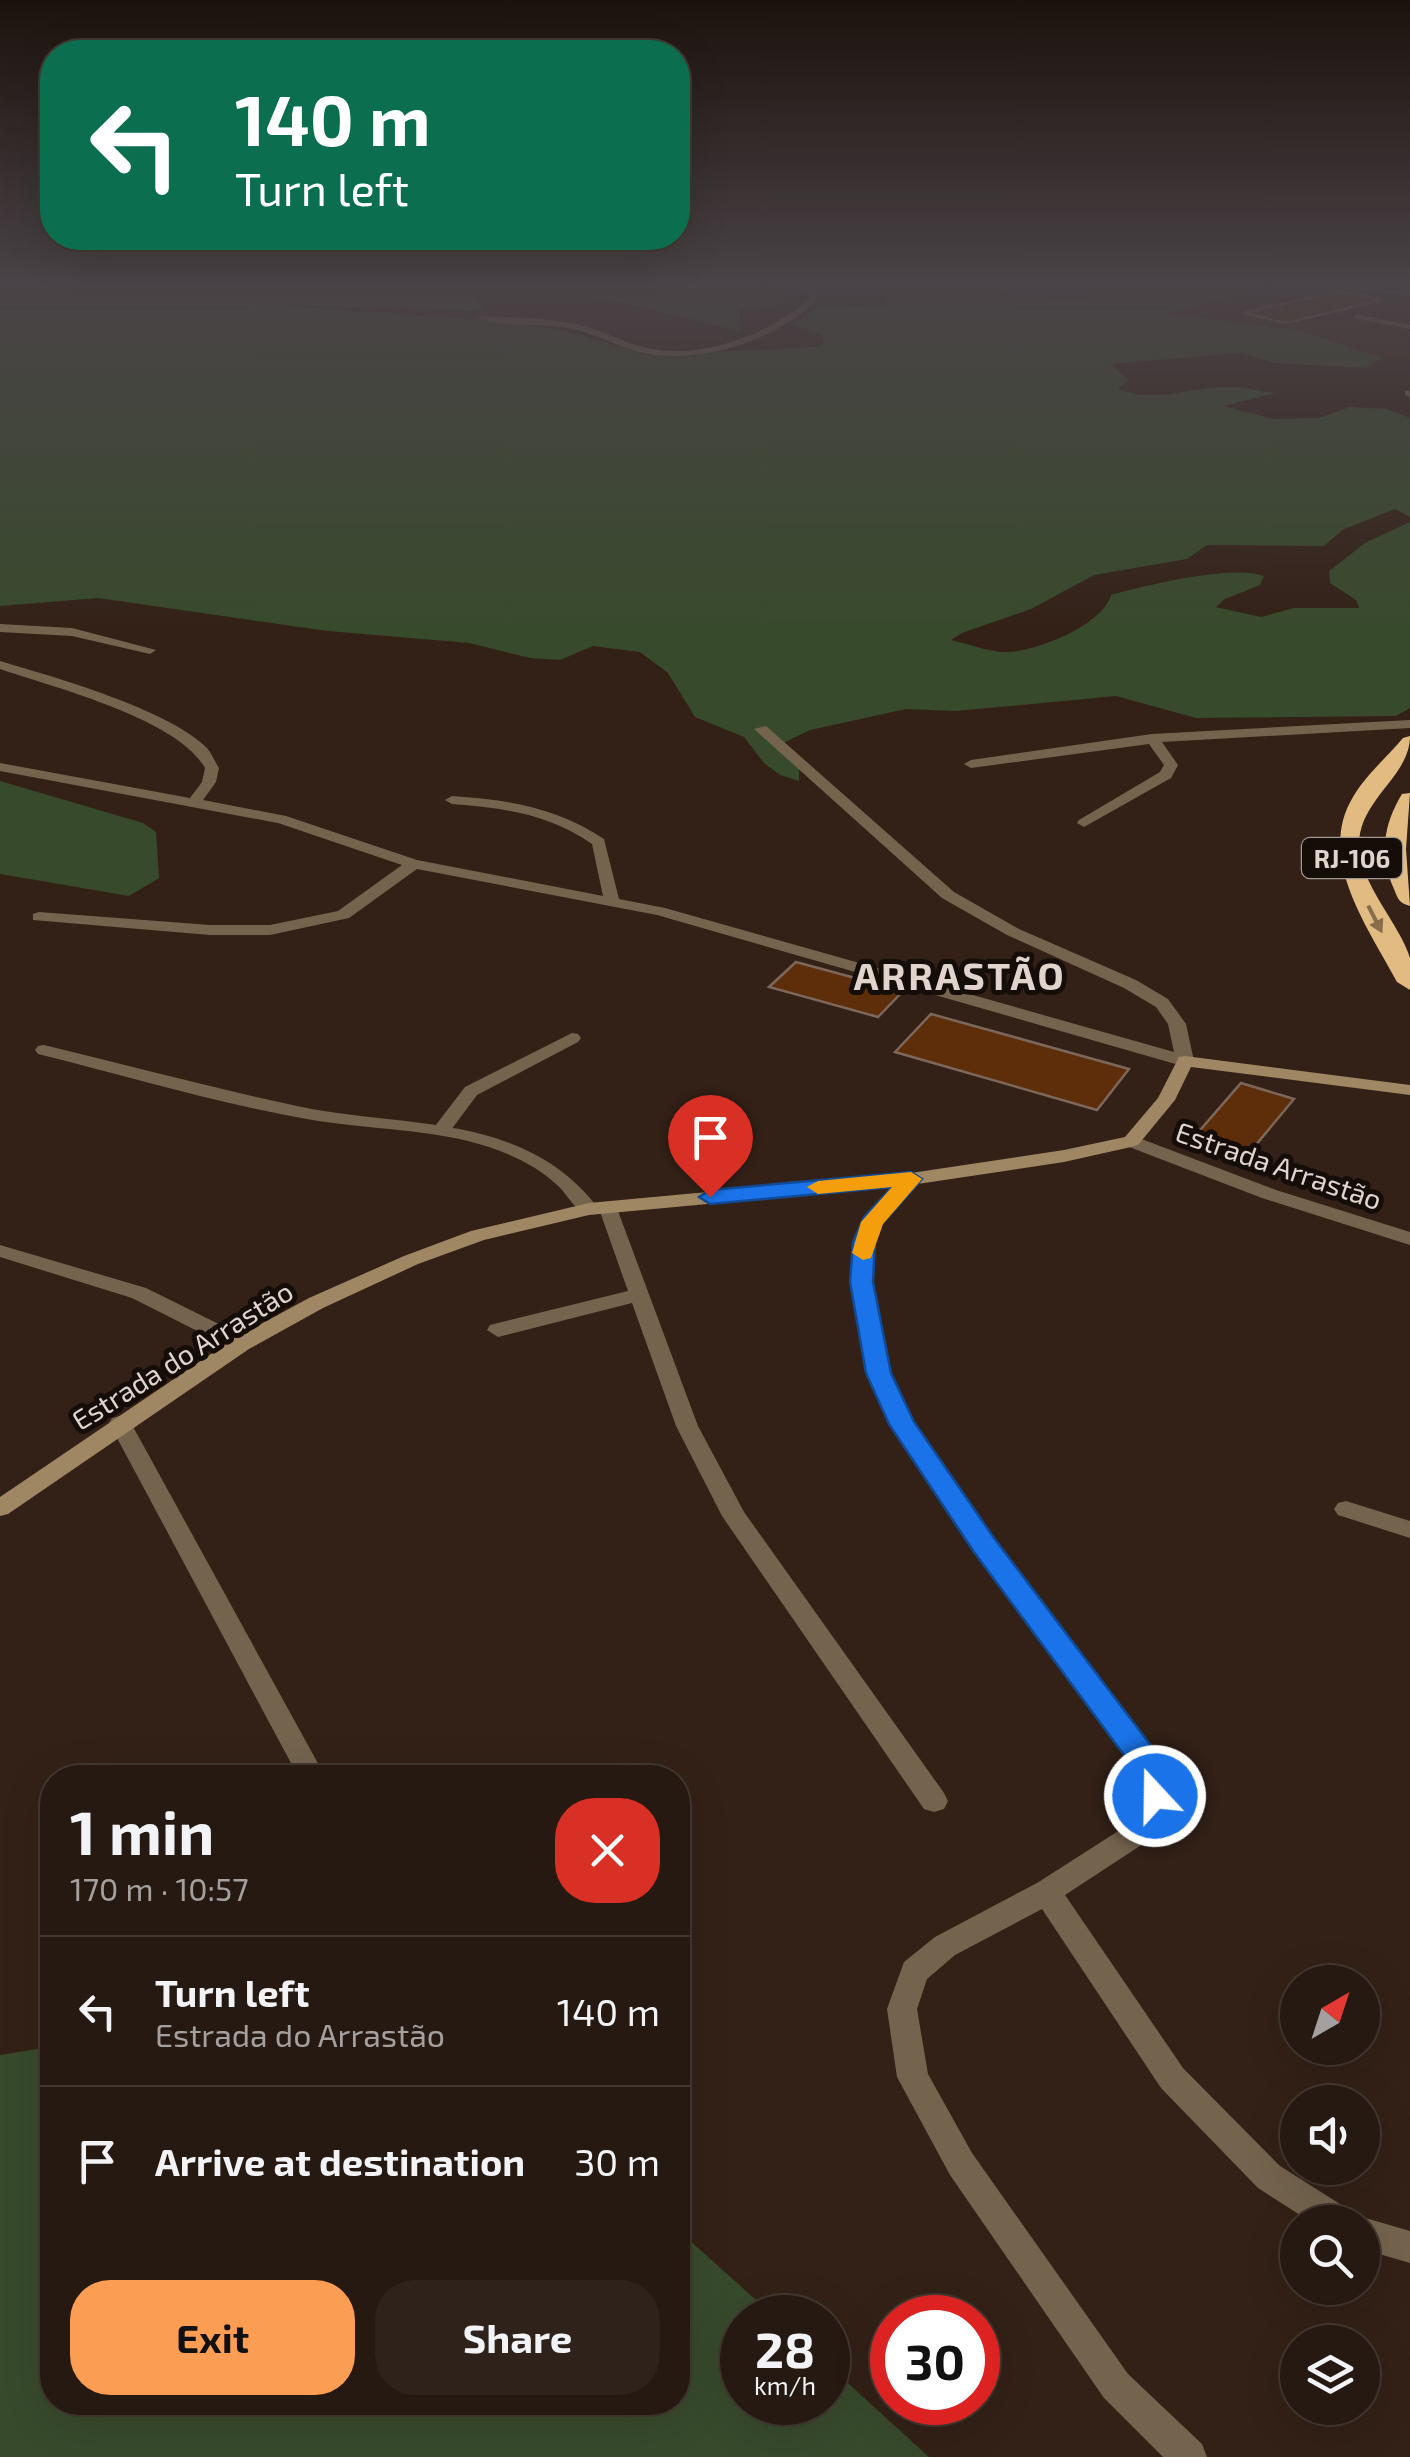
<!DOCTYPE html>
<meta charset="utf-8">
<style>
body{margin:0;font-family:"Exo 2",sans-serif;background:#2e221a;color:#f1f3f6;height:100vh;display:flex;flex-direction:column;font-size:38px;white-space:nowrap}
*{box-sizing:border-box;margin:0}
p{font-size:32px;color:#a4a09f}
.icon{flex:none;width:55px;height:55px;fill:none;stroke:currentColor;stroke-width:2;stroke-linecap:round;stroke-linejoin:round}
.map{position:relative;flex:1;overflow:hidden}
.details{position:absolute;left:40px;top:1765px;width:650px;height:650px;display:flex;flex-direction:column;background:#261911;border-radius:40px;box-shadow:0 10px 40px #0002,0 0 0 2px #423831}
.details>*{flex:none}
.guide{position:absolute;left:40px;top:40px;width:650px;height:210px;border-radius:40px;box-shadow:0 10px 40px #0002,0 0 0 2px #423831;background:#0b6e4f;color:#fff;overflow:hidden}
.needle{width:65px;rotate:39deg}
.tools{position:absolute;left:1280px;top:1965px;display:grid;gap:20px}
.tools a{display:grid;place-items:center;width:100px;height:100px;border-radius:50%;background:#261911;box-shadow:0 10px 40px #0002,0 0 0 2px #423831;font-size:50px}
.speed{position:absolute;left:720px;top:2295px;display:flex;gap:20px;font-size:50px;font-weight:700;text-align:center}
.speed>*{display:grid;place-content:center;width:130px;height:130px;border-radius:50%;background:#261911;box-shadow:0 10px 40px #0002,0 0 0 2px #423831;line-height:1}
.speed small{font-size:25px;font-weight:400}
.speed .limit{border:15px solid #d22;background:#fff;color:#111}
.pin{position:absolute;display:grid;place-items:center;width:85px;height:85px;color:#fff;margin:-102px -42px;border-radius:50% 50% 50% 0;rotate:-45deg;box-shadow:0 0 10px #0007}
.pin .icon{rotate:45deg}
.me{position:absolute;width:110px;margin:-55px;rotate:339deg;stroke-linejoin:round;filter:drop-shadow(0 0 8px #0008)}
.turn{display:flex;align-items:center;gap:35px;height:210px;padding:0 30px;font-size:45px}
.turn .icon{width:130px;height:130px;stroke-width:2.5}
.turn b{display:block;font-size:70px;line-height:85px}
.round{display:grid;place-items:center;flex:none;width:105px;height:105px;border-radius:40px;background:#2e221a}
.summary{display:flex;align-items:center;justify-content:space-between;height:170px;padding:0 30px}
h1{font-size:60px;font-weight:700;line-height:75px}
.primary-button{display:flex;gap:20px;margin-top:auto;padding:20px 30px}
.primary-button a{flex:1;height:115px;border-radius:40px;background:#fc9d54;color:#111;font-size:40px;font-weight:700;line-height:115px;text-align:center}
.primary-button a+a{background:#2e221a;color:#f1f3f6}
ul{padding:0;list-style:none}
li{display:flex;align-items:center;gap:30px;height:150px;padding:0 30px;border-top:2px solid #423831}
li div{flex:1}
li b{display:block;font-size:38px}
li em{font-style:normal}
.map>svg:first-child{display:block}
.built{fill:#3e2719}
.green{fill:#384a2c}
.building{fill:#5e2d09;stroke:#7c675b;stroke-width:2.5}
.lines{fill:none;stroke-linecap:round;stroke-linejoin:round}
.lane{fill:#74644e;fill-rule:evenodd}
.street{fill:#74644e;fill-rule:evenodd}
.secondary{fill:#a08764;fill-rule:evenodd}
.highway{fill:#e2bb83;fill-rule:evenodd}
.oneway{fill:#866d4c}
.route{fill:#1a73e8;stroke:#114b97;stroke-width:2.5}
.slow{fill:#f59e0b}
.labels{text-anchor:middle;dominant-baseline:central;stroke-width:10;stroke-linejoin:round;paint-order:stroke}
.shield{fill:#150d08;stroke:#a39892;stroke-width:2.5}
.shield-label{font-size:25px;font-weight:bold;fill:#e0d4cd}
.street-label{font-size:28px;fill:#e0d4cd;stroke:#150d08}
.district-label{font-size:38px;font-weight:bold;letter-spacing:2.5px;fill:#e0d4cd;stroke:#150d08}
</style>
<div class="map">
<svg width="1410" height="2457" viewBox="0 0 1410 2457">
<rect width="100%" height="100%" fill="#332117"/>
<path class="built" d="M1272 287H1340L1410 295V359L1382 358 1299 330 1159 314Z"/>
<g class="green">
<path d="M0 287H747L776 293 791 303 744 307 740 312V331L612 300 531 295 474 296 485 311 271 305 512 322 571 332 646 355 816 347 824 343 822 335 794 324 820 305 883 306 891 289 882 287H1001L997 289 1000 295 1085 301 1096 287 1261 290 1162 314 1299 330 1382 358 1365 368 1275 363 1240 353 1110 364 1128 380 1118 389C1156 404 1189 387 1228 387 1243 387 1260 391 1275 393L1223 406 1273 419 1319 418 1350 407 1387 409 1410 418V517L1395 509 1344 529 1324 546 1207 545 1187 559 1094 575 1031 609 962 633 951 640C968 644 989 652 1006 652 1036 652 1103 625 1111 595 1147 585 1232 564 1264 576L1260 585 1225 599 1216 607 1261 617 1294 608H1359L1356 600 1330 583 1329 571 1365 543 1410 522V708L1396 716 1196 718 1116 696 956 711 906 709 810 730 779 745 799 768V781L780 775 765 764 744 737 695 717 668 673 640 652 593 646 560 660 530 658 469 643 328 631 98 598 0 606Z"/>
<path d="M0 781 143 823 156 832 159 878 129 896 0 874Z"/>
<path d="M37 2049 52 2050V2402H678V2230L775 2317 742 2318V2402H828V2365L929 2457H0V2055Z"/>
</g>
<g class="building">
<path d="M1340 291 1383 300 1285 323 1243 313Z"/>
<path d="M796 962 903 991 878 1017 769 987Z"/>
<path d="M931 1014 1129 1069 1097 1110 895 1052Z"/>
<path d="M1241 1083 1294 1099 1250 1152 1196 1135Z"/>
</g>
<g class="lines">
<g class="lane">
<path d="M1356 314 1410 325V329L1353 318Z"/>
<path d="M572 1033 578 1034 581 1038 578 1042 477 1095 448 1134H434L432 1130 465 1087Z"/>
</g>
<g class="street">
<path d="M803 287H811L818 299C776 340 707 363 648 354 620 349 596 333 568 328 539 323 503 328 477 318L481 316C514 317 548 318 580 325 603 330 623 343 646 348 703 360 766 335 810 299Z"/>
<path d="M1348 287 1410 292V296L1351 289Z"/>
<path d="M1405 391H1410V397L1405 395Z"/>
<path d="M0 624 72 628 156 650 150 654 72 636 0 632Z"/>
<path d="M0 661C54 677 168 709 207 748 212 754 215 762 219 768L216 782 203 800 286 816 417 860 603 896 592 844C548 814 504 808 452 804L445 800 452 796C508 800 556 807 604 839L619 899 665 908 1174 1052 1168 1024 1156 1007 1124 988 1007 935 942 898 754 729 766 726 954 892 1019 929 1136 980 1168 999 1186 1024 1194 1061 1185 1066 1179 1065 657 915 417 869 349 918 270 935H210L33 920V914L39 912 210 925H270L338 911 402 865 278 823 0 771V763L190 798 202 782 205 768C178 719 53 687 0 669Z"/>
<path d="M1410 720V728L1162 742 1178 765 1171 778 1084 827 1077 823 1079 820 1160 772 1164 765 1149 744 971 768 964 764 971 760 1152 734Z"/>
<path d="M44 1045C128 1065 212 1088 297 1106 405 1129 525 1111 599 1209L601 1203H615L698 1426 744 1512 944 1793 948 1801 944 1809 934 1812 924 1809 722 1516 676 1426 632 1303 498 1337 487 1330 490 1325 628 1291 599 1209 589 1215C574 1211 568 1194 556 1184 538 1167 513 1155 489 1147 431 1128 367 1130 307 1119 216 1103 127 1076 38 1054L35 1050 38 1046Z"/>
<path d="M1131 1135 1276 1190 1410 1232V1245L1262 1198 1124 1145 1122 1141Z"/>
<path d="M911 1173 921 1179 881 1224 874 1241 872 1281 890 1373 913 1423 993 1539 1154 1751 1169 1796 1143 1844 1065 1895 1183 2068 1280 2166 1351 2211 1355 2220 1362 2217 1410 2231V2263L1362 2249V2222H1311L1258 2188 1161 2088 1042 1909 955 1955 927 1979 917 2009 928 2074 972 2153 1128 2374 1202 2444 1207 2457H1163L1104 2398 950 2175 897 2077 887 2009 904 1962 935 1937 1037 1883 1123 1828 1141 1796 1132 1763 975 1551 891 1424 868 1373 852 1281 854 1241 865 1218 904 1175Z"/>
<path d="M0 1245 146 1288 249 1339 252 1344 249 1349H233L132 1298 0 1257Z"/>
<path d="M120 1416 128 1418 131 1423 326 1778H299L109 1423 112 1418Z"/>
<path d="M1346 1501 1410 1521V1538L1338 1515 1334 1509 1338 1503Z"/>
</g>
<path class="secondary" d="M1185 1056 1410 1085V1095L1191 1067 1175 1100 1138 1145 1131 1147 1064 1162 911 1185 589 1215 484 1240 418 1264 323 1308 249 1349 8 1514 0 1516V1497L233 1339 309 1298 404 1256 471 1231 589 1203 911 1173 1064 1150 1125 1137 1158 1098 1179 1057Z"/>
<g class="highway">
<path d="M1410 736C1410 777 1359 799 1359 845 1360 885 1400 924 1410 958 1410 967 1410 980 1410 990L1397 982C1368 927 1316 858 1353 797 1365 776 1387 757 1403 738Z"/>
<path d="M1410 793 1406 849 1410 906C1399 903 1398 899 1394 889 1379 856 1383 825 1402 794Z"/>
</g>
</g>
<defs><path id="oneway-solid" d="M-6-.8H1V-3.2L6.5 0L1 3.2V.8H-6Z" transform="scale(2.5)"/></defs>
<use class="oneway" href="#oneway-solid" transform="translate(1375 919) rotate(63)"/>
<linearGradient id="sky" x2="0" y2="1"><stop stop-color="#1c120d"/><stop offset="0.45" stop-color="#4a4347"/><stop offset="1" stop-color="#4a4347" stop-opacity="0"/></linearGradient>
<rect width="1410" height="631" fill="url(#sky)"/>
<path class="route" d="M911 1172 922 1179 882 1224 875 1242 873 1282 891 1373 914 1422 994 1538 1155 1751 1170 1796 1166 1805 1155 1808 1144 1805 1130 1763 974 1552 889 1424 866 1373 850 1282 853 1242 864 1217 892 1187 710 1204 699 1197 710 1190Z"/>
<path class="slow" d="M911 1172 922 1179 883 1224 871 1258 863 1260 852 1253 861 1222 892 1187 818 1194 807 1187 818 1181Z"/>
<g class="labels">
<rect class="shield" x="1302" y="838" width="100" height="40" rx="8"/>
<g class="shield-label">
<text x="1352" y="858">RJ-106</text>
</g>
<g class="street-label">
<text transform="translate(1279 1165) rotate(19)">Estrada Arrastão</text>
<text transform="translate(182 1355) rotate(-32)">Estrada do Arrastão</text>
</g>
<g class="district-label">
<text x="960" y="975">ARRASTÃO</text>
</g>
</g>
</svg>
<div class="tools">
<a><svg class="needle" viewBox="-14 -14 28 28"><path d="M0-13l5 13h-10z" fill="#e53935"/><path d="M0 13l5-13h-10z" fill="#a4a09f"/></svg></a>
<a><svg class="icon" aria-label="sound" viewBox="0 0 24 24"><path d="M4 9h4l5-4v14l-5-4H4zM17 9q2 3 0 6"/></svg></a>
<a><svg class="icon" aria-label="search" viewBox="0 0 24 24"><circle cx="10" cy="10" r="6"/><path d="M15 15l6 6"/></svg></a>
<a><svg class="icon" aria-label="layers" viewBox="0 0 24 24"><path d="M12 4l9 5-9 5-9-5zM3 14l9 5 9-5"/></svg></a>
</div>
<div class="speed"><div>28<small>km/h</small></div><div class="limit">30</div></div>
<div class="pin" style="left:710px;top:1197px;background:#d93025"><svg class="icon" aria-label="arrive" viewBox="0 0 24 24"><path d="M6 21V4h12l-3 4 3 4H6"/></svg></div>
<svg class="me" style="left:1155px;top:1796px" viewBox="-20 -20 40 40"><circle r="17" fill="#1a73e8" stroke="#fff" stroke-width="3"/><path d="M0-11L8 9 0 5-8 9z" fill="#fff"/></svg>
<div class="guide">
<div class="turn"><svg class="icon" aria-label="left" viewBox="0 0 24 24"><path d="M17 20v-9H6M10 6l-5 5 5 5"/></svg><div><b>140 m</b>Turn left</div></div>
</div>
<section class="details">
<div class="summary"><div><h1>1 min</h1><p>170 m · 10:57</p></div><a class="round" style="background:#d93025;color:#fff"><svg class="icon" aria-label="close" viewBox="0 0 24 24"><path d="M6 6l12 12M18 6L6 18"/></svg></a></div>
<ul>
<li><svg class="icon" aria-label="left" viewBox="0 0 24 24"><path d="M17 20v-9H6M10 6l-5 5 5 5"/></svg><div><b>Turn left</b><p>Estrada do Arrastão</p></div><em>140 m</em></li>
<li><svg class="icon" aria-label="arrive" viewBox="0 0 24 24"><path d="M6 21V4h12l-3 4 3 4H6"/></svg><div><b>Arrive at destination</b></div><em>30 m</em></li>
</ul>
<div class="primary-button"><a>Exit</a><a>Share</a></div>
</section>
</div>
